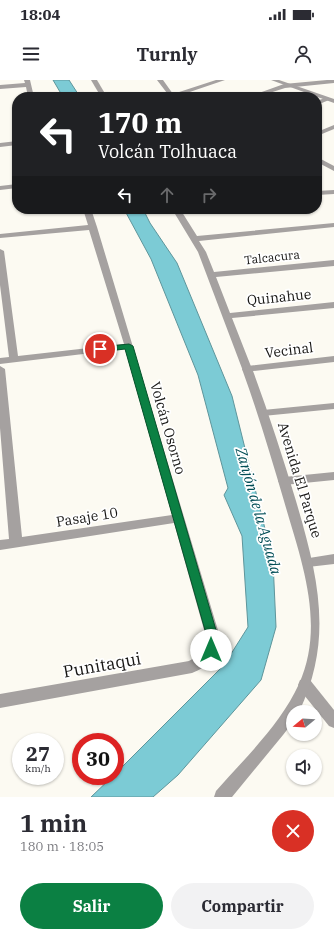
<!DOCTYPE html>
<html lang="es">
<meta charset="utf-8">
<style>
body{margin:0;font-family:"IBM Plex Serif",serif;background:#f2f2f3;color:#2b2b33;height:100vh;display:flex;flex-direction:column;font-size:15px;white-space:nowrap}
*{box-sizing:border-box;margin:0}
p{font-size:13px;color:#7c7c81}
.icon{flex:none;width:22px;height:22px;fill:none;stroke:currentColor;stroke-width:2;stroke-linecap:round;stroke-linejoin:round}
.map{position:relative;height:717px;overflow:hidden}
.drawer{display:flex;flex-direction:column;background:#fff;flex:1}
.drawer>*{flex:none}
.guide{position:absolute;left:12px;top:12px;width:310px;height:122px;border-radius:16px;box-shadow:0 1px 3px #0004;background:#202124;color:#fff;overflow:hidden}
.needle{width:26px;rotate:252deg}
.tools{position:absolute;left:286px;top:625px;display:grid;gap:8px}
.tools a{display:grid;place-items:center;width:36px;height:36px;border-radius:50%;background:#fff;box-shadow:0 1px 3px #0004;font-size:20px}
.speed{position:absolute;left:12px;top:653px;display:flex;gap:8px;font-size:20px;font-weight:700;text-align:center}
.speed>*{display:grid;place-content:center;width:52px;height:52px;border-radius:50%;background:#fff;box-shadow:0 1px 3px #0004;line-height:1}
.speed small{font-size:10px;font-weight:400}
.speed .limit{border:6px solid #d22;background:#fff;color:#111}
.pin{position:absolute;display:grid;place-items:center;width:34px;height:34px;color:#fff;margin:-17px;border:2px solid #fff;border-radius:50%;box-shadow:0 1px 4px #0007}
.me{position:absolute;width:44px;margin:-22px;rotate:0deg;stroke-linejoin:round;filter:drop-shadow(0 0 3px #0008)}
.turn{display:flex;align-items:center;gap:14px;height:84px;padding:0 20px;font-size:18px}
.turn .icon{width:52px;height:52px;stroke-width:2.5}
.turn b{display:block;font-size:28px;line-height:34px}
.lanes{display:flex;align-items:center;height:38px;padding:0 20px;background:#0003;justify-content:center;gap:20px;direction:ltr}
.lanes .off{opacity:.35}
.round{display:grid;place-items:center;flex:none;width:42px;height:42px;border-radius:21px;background:#f2f2f3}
.overview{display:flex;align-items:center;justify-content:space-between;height:68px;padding:0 20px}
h1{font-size:24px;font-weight:700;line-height:30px}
.cta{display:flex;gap:8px;margin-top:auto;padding:8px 20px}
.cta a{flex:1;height:46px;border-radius:24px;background:#0b8043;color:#fff;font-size:16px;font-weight:700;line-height:46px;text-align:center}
.cta a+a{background:#f2f2f3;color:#2b2b33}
.status{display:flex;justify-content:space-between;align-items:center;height:28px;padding:0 20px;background:#fff;direction:ltr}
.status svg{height:11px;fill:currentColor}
header{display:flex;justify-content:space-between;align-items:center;height:52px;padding:0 20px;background:#fff;font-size:18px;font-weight:700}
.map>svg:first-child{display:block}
.water{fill:#7ccbd5;stroke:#5e959b}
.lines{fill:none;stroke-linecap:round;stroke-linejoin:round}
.minor{fill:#a5a1a0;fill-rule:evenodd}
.tertiary{fill:#a5a1a0;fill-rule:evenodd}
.route{fill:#0b8043;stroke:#07532c}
.labels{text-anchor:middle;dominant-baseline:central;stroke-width:3.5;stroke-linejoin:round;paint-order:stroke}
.far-street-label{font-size:12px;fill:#171614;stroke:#fff}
.street-label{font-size:14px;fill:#171614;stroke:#fff}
.water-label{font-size:15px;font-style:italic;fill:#014d55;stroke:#fff}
.near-street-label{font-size:17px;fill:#171614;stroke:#fff}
</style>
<div class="status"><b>18:04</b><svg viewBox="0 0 49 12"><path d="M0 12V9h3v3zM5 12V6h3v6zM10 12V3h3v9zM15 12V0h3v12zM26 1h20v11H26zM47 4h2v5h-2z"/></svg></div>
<header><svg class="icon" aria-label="menu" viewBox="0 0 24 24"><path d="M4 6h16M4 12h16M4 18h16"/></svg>Turnly<svg class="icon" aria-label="person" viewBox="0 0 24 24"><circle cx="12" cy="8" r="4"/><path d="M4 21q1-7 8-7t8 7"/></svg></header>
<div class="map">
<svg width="334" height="717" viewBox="0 0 334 717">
<rect width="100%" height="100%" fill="#fcfaf2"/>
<g class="water">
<path d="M53 0H69L80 17H63Z"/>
<path d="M124 129H143L150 143 177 183 232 316 273 481 276 547 261 600 178 695 153 717H91L113 696H115V694L224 585 248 547 242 456 224 415 228 408 198 295 151 179Z"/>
</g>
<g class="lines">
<g class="minor">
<path d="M24 0H30L34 17H28L26 7 0 9V5L25 3Z"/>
<path d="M91 0H97L107 17H101Z"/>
<path d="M157 0H163L173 14 216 0H225L175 17H170Z"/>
<path d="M327 0H334V3L285 8 257 17H248L284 4Z"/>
<path d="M327 17 330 19 329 20 317 25V21Z"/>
<path d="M334 45V49L317 56V52Z"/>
<path d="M17 61V65L0 67V63Z"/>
<path d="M317 77 334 86V91L317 82Z"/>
<path d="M17 104V108L0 110V106Z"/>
<path d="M334 110V114L317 115V111Z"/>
<path d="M83 129H91L97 147 220 557C220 575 208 587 192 593L0 628V614L189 581C200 575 206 569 206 557L174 443 0 470V460L9 459 0 348V286L5 289 22 457 172 435 125 269 0 284V278L9 277 0 205V169L4 171 18 276 124 264 89 150 0 158V154L88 145Z"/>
<path d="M172 129H180L197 156 334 143V147L199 161 206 172 214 192 334 180V186L216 197 230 233 334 222V228L232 238 252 289 247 292 243 291 198 172Z"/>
<path d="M334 323V329L263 336 258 333 263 330Z"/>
<path d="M334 392V400L284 405 280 404 278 401 280 398 284 397Z"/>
<path d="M334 474V484L308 487 303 485 302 482 303 479Z"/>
<path d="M305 599 310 600 334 630V648L329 646 300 610 298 605 300 600Z"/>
</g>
<g class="tertiary">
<path d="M271 0H279L334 19V23Z"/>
<path d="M334 276V282L253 291C269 334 283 378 296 421 318 496 334 559 299 632H293V642L283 655 232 717H214L216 711C245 678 280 645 299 604 326 544 301 480 284 421 271 377 258 333 242 289L247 286Z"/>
</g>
</g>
<path class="route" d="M129 264 133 266 218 557 215 573 211 575 207 573 205 570 207 557 125 269 100 272 96 269 100 267Z"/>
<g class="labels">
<g class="far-street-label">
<text transform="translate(272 177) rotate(-6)">Talcacura</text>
</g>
<g class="street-label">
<text transform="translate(279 217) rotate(-6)">Quinahue</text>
<text transform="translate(289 270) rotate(-7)">Vecinal</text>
<text transform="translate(168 348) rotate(74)">Volcán Osorno</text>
<text transform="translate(300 400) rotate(73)">Avenida El Parque</text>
<text transform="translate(87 437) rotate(-9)">Pasaje 10</text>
</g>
<g class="water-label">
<text transform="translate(259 431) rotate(74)">Zanjón de la Aguada</text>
</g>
<g class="near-street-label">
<text transform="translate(102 585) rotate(-10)">Punitaqui</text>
</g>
</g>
</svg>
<div class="tools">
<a><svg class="needle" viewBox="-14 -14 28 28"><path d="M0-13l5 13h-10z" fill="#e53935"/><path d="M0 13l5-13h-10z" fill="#7c7c81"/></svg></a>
<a><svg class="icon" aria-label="sound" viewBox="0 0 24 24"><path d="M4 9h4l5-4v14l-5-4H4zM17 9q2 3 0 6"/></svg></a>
</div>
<div class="speed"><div>27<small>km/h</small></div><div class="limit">30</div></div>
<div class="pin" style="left:100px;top:269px;background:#d93025"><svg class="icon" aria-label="arrive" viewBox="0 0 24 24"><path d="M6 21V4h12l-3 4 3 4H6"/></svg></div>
<svg class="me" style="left:211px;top:570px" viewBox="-20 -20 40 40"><circle r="19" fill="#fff"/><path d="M0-13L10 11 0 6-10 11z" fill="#0b8043"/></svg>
<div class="guide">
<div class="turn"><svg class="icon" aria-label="left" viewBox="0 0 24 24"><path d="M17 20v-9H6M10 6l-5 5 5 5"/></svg><div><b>170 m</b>Volcán Tolhuaca</div></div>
<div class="lanes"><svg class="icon" aria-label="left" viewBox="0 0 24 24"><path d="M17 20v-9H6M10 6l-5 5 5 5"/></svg><svg class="icon off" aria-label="ahead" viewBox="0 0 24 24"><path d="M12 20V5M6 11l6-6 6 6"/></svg><svg class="icon off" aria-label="right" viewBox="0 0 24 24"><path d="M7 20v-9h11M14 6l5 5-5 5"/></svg></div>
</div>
</div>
<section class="drawer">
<div class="overview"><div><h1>1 min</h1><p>180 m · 18:05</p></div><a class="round" style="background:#d93025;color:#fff"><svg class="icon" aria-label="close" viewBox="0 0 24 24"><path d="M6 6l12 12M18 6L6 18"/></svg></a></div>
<div class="cta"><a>Salir</a><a>Compartir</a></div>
</section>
